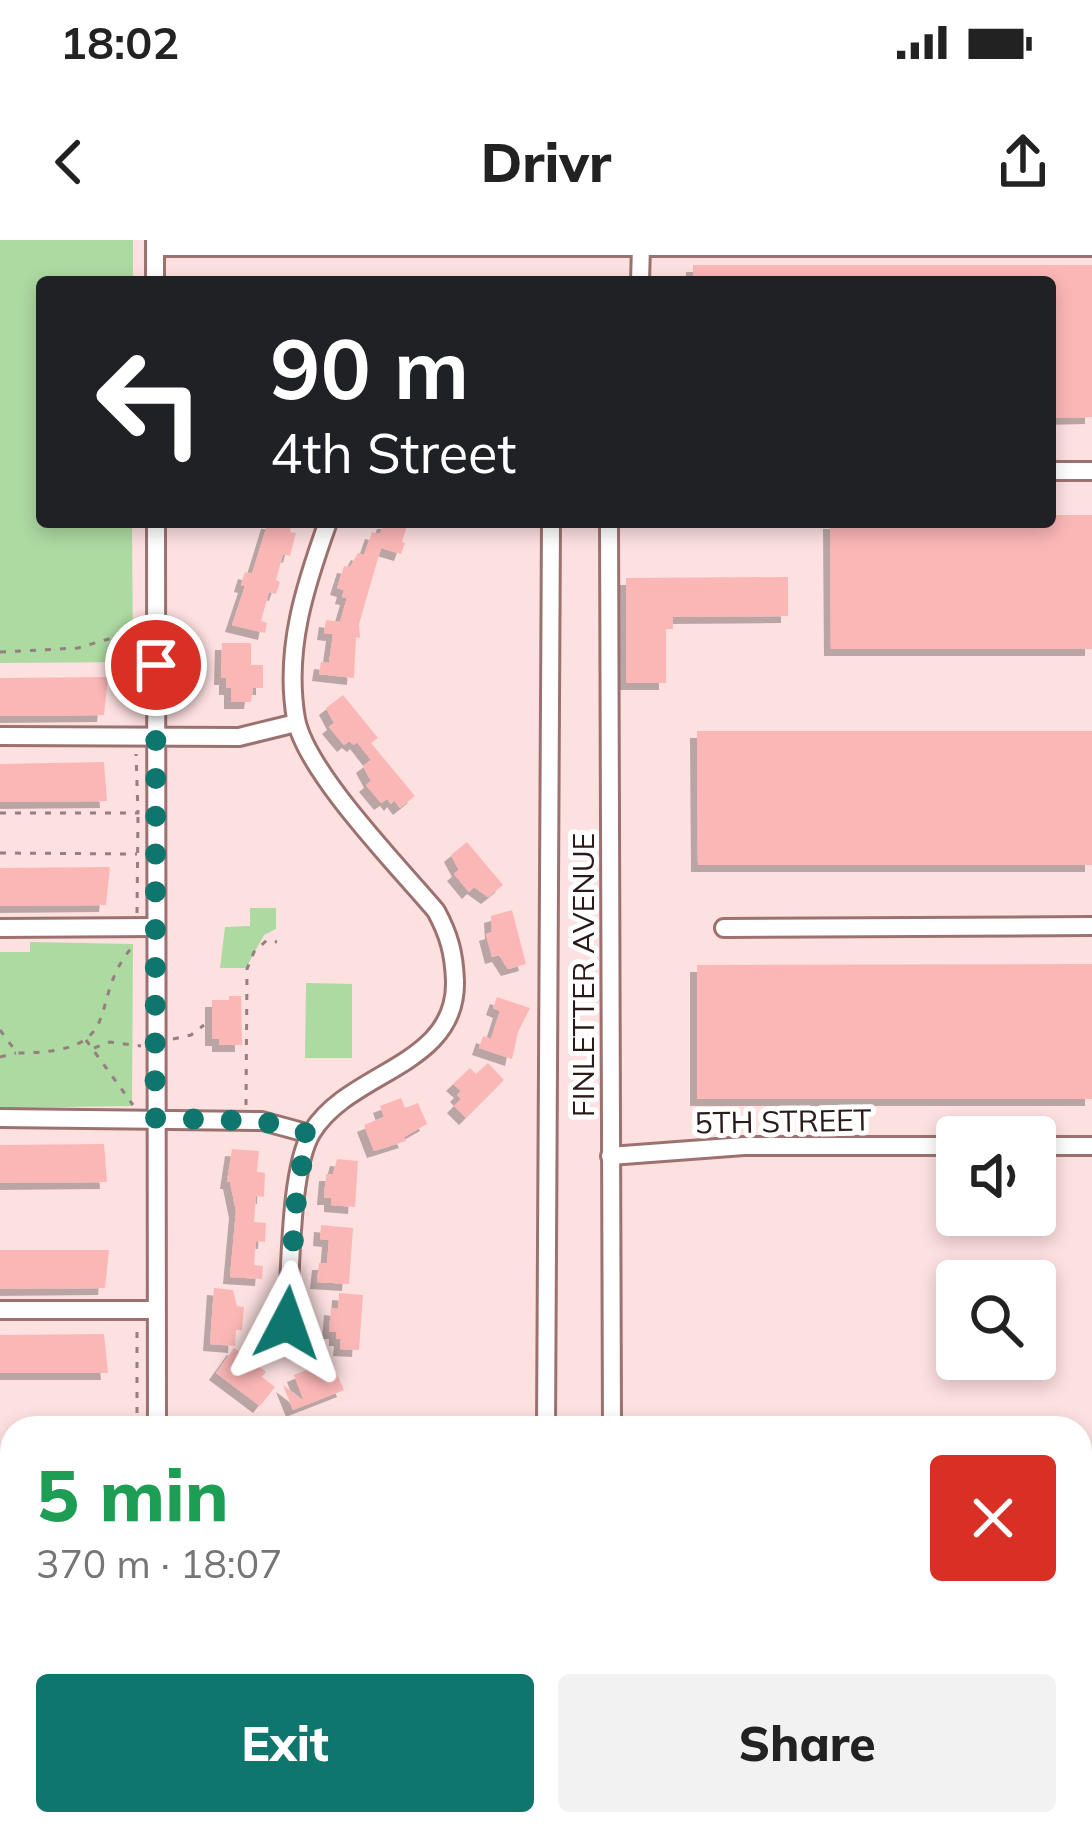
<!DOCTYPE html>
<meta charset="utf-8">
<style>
body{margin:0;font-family:Mulish,sans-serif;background:#f2f2f2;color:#222;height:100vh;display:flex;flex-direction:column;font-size:45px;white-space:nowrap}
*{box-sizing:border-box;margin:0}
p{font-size:39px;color:#767676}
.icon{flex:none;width:66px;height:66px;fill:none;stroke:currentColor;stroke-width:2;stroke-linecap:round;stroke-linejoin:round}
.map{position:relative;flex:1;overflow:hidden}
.drawer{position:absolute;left:0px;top:1176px;width:1092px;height:420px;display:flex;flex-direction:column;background:#fff;border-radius:36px 36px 0 0;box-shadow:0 6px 18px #0003}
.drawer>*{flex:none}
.guide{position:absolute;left:36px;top:36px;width:1020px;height:252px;border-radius:12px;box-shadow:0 6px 18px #0003;background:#202124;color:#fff;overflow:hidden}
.tools{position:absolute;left:936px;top:876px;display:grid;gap:24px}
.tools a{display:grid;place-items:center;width:120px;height:120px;border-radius:12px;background:#fff;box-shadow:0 6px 18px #0003;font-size:60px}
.pin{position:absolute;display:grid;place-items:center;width:102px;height:102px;color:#fff;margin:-51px;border:6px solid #fff;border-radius:50%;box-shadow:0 3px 12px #0007}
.me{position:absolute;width:132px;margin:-66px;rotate:4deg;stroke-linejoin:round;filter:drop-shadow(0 0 9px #0008)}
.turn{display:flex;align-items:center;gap:42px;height:252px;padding:0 36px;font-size:54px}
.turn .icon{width:156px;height:156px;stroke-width:2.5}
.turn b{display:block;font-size:84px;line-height:102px}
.round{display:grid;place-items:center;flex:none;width:126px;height:126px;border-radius:12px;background:#f2f2f2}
.summary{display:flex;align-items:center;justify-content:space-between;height:204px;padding:0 36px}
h1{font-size:72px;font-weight:800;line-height:90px;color:#1e9e55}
.cta{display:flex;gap:24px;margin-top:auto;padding:24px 36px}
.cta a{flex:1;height:138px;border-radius:12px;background:#0f766e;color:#fff;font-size:48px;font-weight:800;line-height:138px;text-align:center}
.cta a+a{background:#f2f2f2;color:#222}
.status{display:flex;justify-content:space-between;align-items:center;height:84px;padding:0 60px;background:#fff;direction:ltr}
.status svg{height:33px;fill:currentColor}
header{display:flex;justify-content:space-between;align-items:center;height:156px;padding:0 36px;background:#fff;font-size:54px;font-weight:800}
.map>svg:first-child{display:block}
.green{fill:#addaa1}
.building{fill:#fbb7b6;filter:url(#shadow)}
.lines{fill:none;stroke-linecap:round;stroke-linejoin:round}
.minor-casing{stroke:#9c7271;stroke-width:22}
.path{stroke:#957f7f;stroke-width:3;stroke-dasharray:6 9;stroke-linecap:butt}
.minor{stroke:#fff;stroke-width:16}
.route{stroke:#0f766e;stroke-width:21;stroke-dasharray:0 37.8}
.labels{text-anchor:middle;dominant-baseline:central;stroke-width:10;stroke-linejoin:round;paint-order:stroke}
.street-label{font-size:30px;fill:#2a1a1a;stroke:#fff}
</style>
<div class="status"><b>18:02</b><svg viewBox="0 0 49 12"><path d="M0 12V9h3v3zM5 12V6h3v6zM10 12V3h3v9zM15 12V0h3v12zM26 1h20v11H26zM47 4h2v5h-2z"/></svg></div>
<header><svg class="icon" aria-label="back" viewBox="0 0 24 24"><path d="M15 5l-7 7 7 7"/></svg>Drivr<svg class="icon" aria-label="share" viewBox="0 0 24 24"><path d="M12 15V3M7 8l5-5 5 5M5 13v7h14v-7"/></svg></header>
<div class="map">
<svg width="1092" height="1596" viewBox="0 0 1092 1596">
<defs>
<filter id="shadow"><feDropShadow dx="-7" dy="7" stdDeviation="0" flood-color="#0004"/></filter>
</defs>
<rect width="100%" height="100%" fill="#fde0e0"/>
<g class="green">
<path d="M0 0H133V42H42V282H132L133 422 0 423Z"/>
<path d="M250 668H276V689L264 695 246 728H220L225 687 250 686Z"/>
<path d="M30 702 133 704 132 866 0 868V712H30Z"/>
<path d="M306 743 352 744V818H305Z"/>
</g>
<g class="building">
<path d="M693 25H1092V177L1050 178V42H693Z"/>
<path d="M1050 275H1092V409H831L830 282H1050Z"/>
<path d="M268 282H287L291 285 290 292 296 293 290 316 283 314 276 340 280 342 276 354 269 352 261 381 267 383 265 393 232 385 245 346 241 345 245 332 252 334Z"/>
<path d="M384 282H408L402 302 405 303 401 314 381 308 359 384 360 398 356 397 354 438 319 434 321 422 329 423 333 394 324 393 326 380 340 382 347 358 342 357 344 350 337 348 344 326 350 327 358 313 364 315 372 292 380 294Z"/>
<path d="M788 337V376L673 377V389H666V443H626V338Z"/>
<path d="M222 403H251V425H263V448H253L251 462H231V448H226V438H221Z"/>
<path d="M108 437 104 475 0 476V438Z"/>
<path d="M343 455 378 498 371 503 415 556 400 568 394 560 391 564 387 559 381 563 366 545 371 541 363 526 371 520 357 502 354 505 349 501 344 505 329 487 334 483 326 468Z"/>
<path d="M697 491H1092V625H698Z"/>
<path d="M104 522 107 561 0 562V524Z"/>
<path d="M467 602 503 645 488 657 474 647 469 652 454 634 459 630 451 615Z"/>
<path d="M110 627 106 665 0 666V628Z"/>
<path d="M512 670 526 724 508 729 499 715 492 717 486 694 492 692 491 676Z"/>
<path d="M1092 724V859H697V725Z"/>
<path d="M229 756H241L242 805H219V799H212V760H229Z"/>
<path d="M497 757 530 768 518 792 512 819 479 808 483 796 491 799 500 771 493 768Z"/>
<path d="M488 823 504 840 466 878 454 866 461 859 457 855 461 851 453 844 470 828 476 834Z"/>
<path d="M401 858 405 868 418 863 427 884 404 897 406 901 374 911 364 885 384 877 380 866Z"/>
<path d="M104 904 107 942 0 943V905Z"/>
<path d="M232 909 259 911 257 932 265 933 264 957 256 956 254 982 266 983 265 1002 256 1001 254 1025 263 1026 262 1039 230 1037 236 971 230 942H227Z"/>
<path d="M337 919 358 921 355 967 331 965V958H324L326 934H333Z"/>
<path d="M321 985 353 988 349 1044 317 1042 319 1023H327L329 1000 320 999Z"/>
<path d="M0 1010H109L105 1048 0 1049Z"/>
<path d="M214 1048 233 1050 237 1066 244 1067 242 1090H236L235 1106 210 1104Z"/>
<path d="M339 1053 363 1055 359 1110 340 1109 341 1099H336V1092H329L331 1068 338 1069Z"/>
<path d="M104 1094 108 1133H0V1095Z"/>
<path d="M234 1108 266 1132 262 1137 275 1147 260 1166 216 1133Z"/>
<path d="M316 1126 320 1135 336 1132 344 1150 293 1170 283 1145 304 1161 294 1135Z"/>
</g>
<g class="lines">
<defs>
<g id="minor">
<path d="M155 1V42"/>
<path d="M155 7H1092"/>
<path d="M640 42 641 6"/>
<path d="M1050 231H1092"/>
<path d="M156 282 157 1188"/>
<path d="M609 282 612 1188"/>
<path d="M0 496 239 497 296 483"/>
<path d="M0 688 155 687"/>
<path d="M724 688 1092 686"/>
<path d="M0 878 262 881 310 894"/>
<path d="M1035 906H1092"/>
<path d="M610 916 744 906H957"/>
<path d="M0 1070H156"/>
<path d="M287 1083C291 1037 289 929 312 892 350 830 457 827 455 741 454 713 449 695 436 671 399 627 306 532 296 479 284 410 305 346 328 282"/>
<path d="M546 1188 551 282"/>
<path d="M0 1270 12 1271"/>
<path d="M0 1478 12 1479"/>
<path d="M1080 1541H1092"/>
<path d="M156 1584V1596"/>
<path d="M357 1584V1596"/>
</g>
</defs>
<use href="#minor" class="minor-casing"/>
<g class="path">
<path d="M0 412 78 408 139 390"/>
<path d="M0 573H138L136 514"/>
<path d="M0 613 137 614"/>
<path d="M137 673 138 575"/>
<path d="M0 790 17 813C133 813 83 762 134 705"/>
<path d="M173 799 191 795 204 785"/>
<path d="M86 800 133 865"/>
<path d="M94 808 110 802 141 806"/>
<path d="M0 817 16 813"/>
<path d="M246 865 247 729 254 712 267 700 277 702"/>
<path d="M137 1188V1088"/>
<path d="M0 1402 12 1404"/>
<path d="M468 1584V1596"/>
</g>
<use href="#minor" class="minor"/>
</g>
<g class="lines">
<path class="route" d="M156 425 155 878 262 881 310 894 298 940 287 1083"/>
</g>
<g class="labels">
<g class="street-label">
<text transform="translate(583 735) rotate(-90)">FINLETTER AVENUE</text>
<text transform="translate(783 881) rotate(-1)">5TH STREET</text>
</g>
</g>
</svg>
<div class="tools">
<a><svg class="icon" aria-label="sound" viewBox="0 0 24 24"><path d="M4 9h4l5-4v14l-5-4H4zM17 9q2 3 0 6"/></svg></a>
<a><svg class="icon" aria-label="search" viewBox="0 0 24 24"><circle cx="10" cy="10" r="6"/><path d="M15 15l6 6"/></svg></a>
</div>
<div class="pin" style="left:156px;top:425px;background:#d93025"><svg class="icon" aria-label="arrive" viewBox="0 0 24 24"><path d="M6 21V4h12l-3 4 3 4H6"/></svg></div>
<svg class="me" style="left:287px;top:1083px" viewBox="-20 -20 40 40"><path d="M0-17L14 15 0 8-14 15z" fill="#0f766e" stroke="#fff" stroke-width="4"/></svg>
<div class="guide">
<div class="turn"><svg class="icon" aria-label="left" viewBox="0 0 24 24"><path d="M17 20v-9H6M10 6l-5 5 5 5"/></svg><div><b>90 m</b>4th Street</div></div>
</div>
<section class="drawer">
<div class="summary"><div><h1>5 min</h1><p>370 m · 18:07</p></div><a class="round" style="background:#d93025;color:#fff"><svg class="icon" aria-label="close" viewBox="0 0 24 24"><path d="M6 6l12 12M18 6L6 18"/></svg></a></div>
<div class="cta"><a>Exit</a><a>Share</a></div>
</section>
</div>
